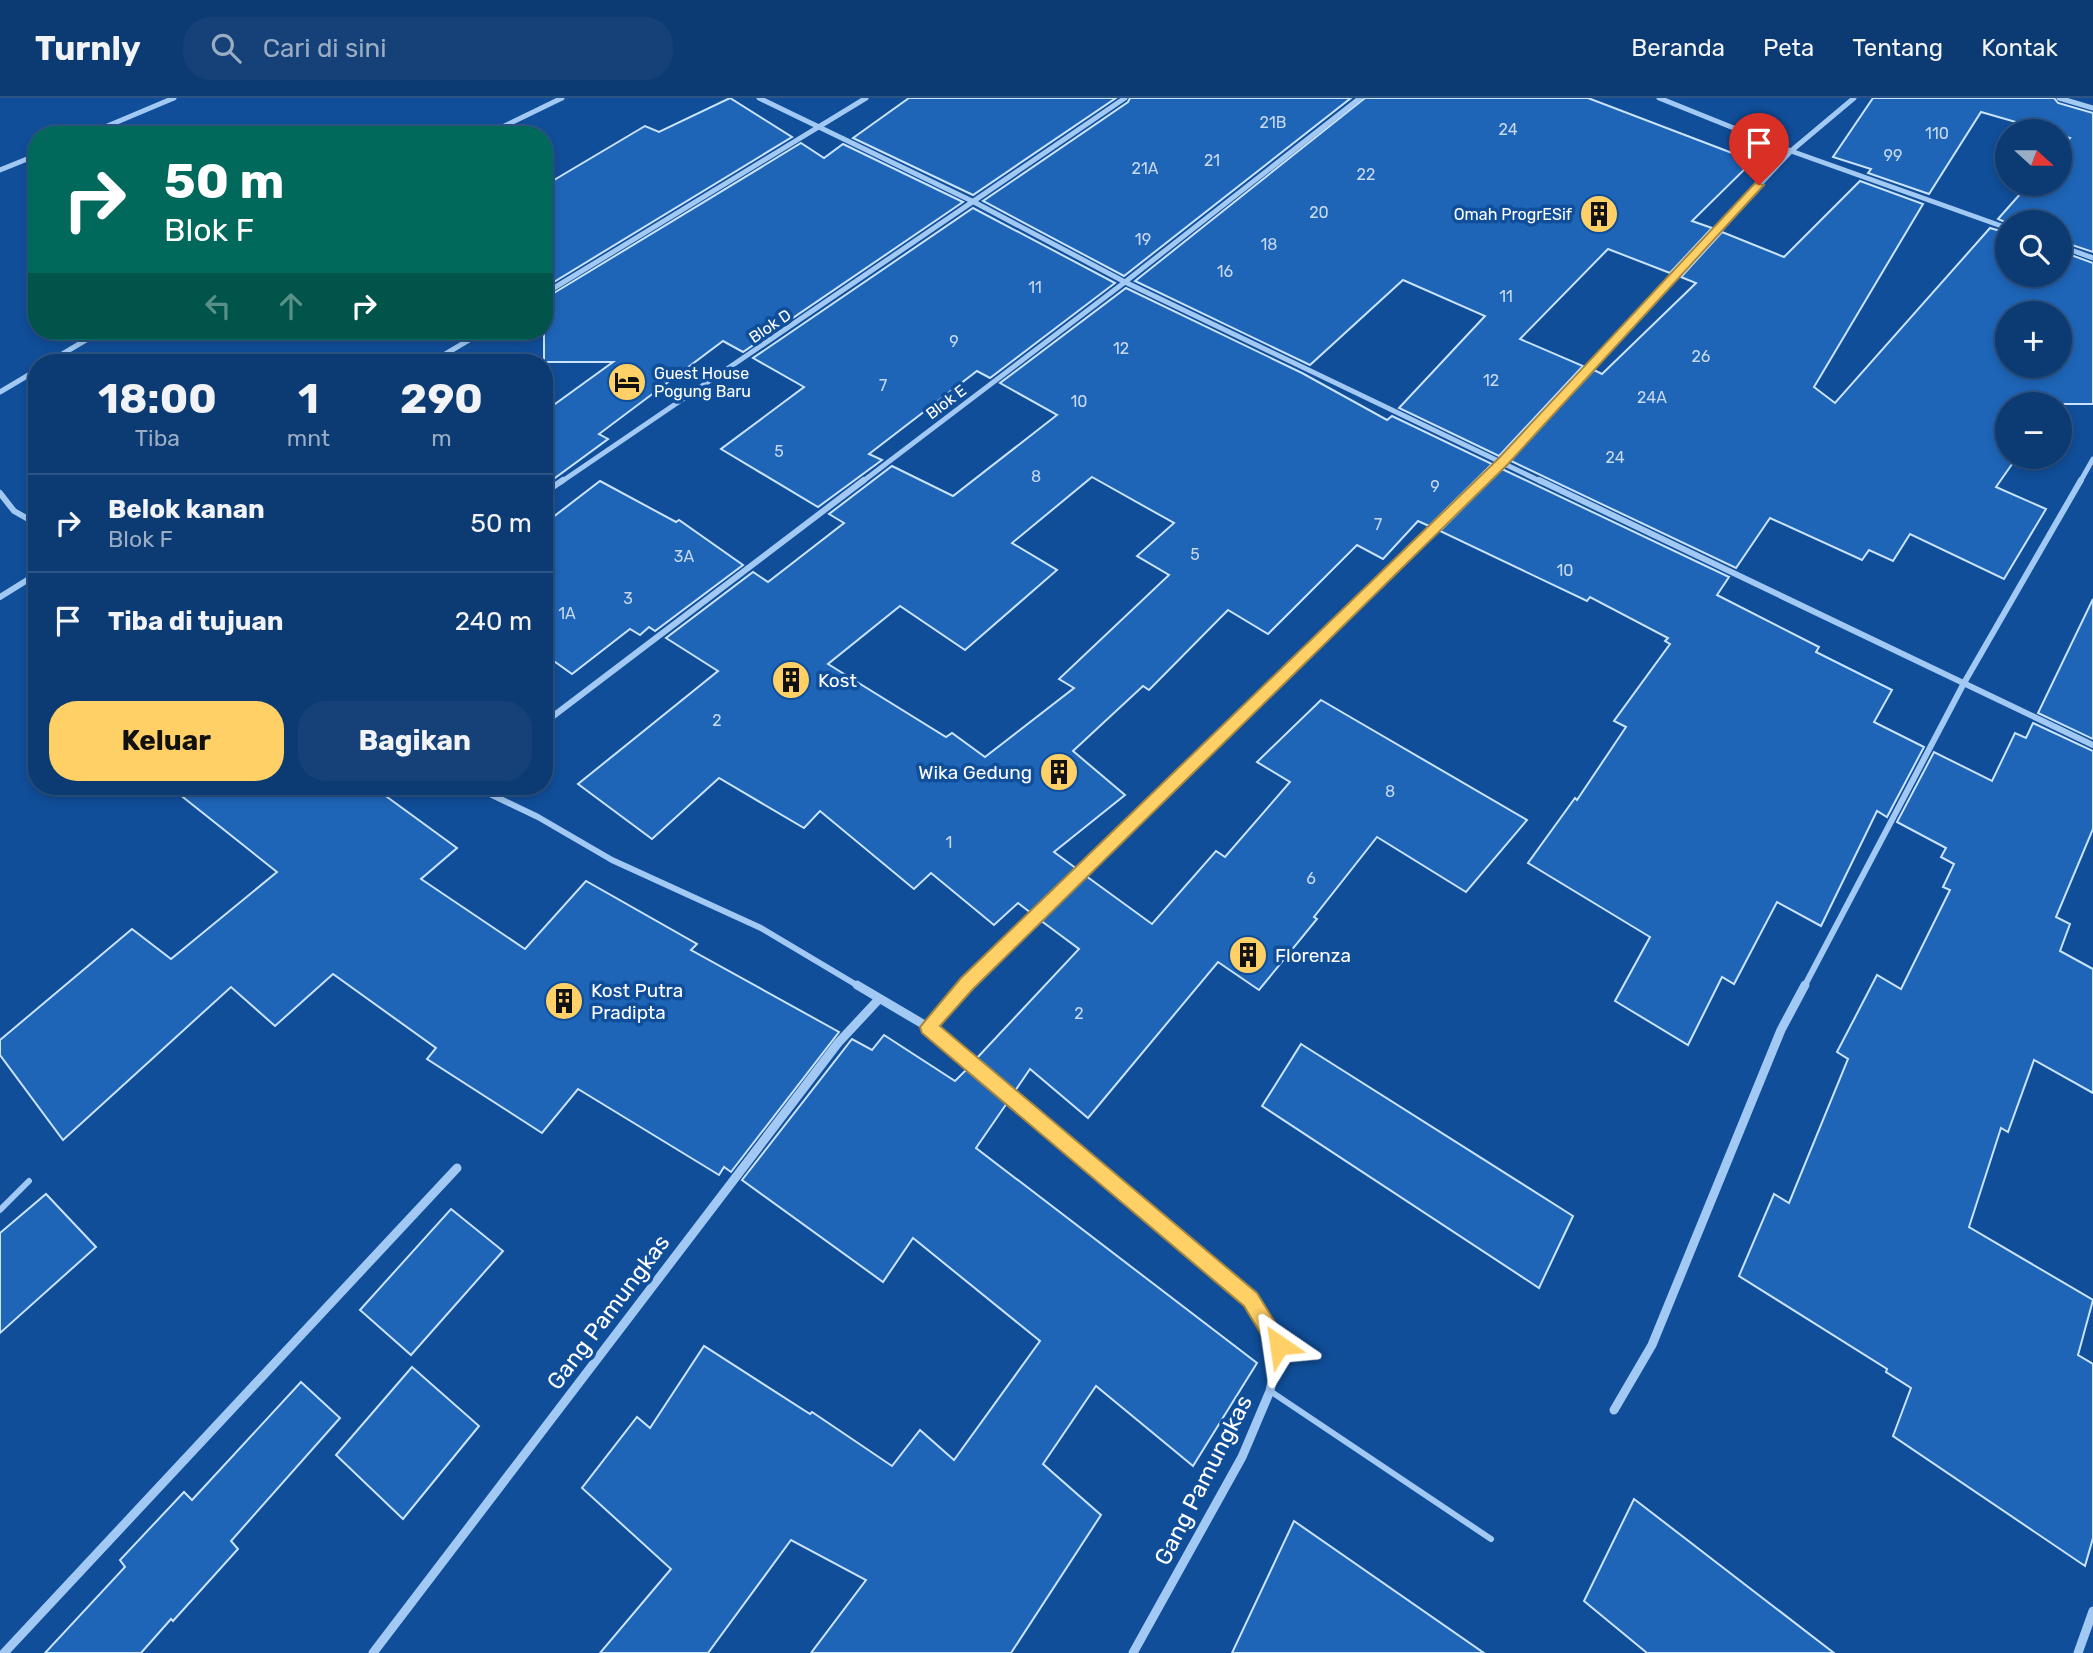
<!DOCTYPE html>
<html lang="id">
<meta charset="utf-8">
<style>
body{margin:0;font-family:Rubik,sans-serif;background:#154178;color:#f1f3f6;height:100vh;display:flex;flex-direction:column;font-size:26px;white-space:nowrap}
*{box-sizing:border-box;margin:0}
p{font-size:23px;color:#9aadc4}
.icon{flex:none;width:38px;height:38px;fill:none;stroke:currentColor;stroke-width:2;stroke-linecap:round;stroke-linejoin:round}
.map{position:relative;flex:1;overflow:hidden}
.panel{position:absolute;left:28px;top:256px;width:525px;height:441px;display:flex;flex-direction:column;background:#0c3a73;border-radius:28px;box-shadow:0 4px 10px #0003,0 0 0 2px #2c5485}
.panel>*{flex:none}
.top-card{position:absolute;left:28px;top:28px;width:525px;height:214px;border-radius:28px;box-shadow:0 4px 10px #0003,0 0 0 2px #2c5485;background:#00695c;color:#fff;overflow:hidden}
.needle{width:46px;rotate:111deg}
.fabs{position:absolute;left:1995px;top:21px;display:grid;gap:14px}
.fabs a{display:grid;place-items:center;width:77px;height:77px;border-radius:50%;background:#0c3a73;box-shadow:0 4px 10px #0003,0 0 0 2px #2c5485;font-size:35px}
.pin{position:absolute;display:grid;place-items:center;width:60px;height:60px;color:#fff;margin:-72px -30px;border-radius:50% 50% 50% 0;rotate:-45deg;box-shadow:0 0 7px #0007}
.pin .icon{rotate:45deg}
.me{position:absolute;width:77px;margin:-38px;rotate:328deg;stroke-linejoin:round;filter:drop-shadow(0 0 5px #0008)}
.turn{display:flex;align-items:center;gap:24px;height:147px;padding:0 21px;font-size:32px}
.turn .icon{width:91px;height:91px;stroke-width:2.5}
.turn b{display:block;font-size:49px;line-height:60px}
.lanes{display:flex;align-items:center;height:66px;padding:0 21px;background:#0003;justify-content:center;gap:35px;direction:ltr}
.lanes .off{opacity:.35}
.eta{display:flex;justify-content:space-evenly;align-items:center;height:119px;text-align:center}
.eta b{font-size:42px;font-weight:700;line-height:49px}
.cta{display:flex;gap:14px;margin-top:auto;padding:14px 21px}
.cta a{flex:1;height:80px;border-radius:28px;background:#ffd065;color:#111;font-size:28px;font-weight:700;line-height:80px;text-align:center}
.cta a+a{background:#154178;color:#f1f3f6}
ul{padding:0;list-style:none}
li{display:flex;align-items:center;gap:21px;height:98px;padding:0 21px;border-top:2px solid #2c5485}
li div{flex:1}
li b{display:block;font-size:26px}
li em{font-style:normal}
header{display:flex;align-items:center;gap:42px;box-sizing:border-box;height:98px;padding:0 35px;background:#0c3a73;border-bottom:2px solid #2c5485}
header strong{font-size:33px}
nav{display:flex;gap:38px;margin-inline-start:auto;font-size:24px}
.search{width:490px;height:63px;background:#154178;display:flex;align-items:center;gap:18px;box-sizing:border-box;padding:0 24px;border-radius:28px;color:#9aadc4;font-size:26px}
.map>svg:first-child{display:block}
.building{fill:#1e65b8;stroke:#cae3fe;stroke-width:2;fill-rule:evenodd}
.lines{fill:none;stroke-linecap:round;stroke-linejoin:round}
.lane{stroke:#a2c9f4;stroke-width:6}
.street-far2{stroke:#a2c9f4;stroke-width:5}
.street-far1{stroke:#a2c9f4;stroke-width:6}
.street{stroke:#a2c9f4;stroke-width:9}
.route{fill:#ffd065;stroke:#a68742;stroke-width:2}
.labels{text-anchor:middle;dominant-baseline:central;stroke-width:7;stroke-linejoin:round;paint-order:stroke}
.number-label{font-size:16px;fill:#c7d8ed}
.far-poi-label{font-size:16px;fill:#fff;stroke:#104e99;text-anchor:end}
.far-street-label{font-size:16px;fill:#fff;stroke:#104e99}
.poi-label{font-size:19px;fill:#fff;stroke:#104e99;text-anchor:start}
.near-street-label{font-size:23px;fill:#fff;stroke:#104e99}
</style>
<header>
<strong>Turnly</strong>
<div class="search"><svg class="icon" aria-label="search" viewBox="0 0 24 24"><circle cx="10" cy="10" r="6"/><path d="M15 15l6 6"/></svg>Cari di sini</div>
<nav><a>Beranda</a><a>Peta</a><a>Tentang</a><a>Kontak</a></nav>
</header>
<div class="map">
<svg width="2093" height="1555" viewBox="0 0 2093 1555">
<rect width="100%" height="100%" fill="#104e99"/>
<g class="building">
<path d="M730 0 792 39 544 190V88L645 28 659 34Z"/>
<path d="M909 0H1116L973 97 853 40Z"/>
<path d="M1130 0H1351L1124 178 983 103 1128 4Z"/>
<path d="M1365 0H1588L1753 63 1692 123 1712 130 1670 175 1608 151 1520 241 1583 268 1499 358 1399 310 1485 218 1403 182 1310 267 1135 183Z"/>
<path d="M1873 0H2054L2058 5 2093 15V154L2060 143V124L2007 125 1998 121 2029 86H2060V51L2070 40 2060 37V33H2047L1981 14 1929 96 1868 75 1871 71 1833 59Z"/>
<path d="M801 45 824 60 843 46 963 104 743 254 723 243 599 336 608 341 544 388V314L613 264H544V201Z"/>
<path d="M1860 83 1923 106 1814 289 1835 305 1990 130 2007 135V177H2060V153L2093 165V306H2007V359H2017L1996 389 2046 411 2004 481 1910 436 1893 463 1869 452 1862 462 1770 420 1736 470 1509 362 1594 272 1602 276 1696 185 1681 179 1722 134 1784 159ZM2007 215H2060V268H2007Z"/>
<path d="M973 110 1115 185 990 280 977 273 869 356 882 362 818 409 721 351 804 289 753 260Z"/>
<path d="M1126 190 1302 275 1387 322 1392 318 1492 366 1429 428 1418 423 1383 461 1357 447 1268 536 1228 512 1149 592 1143 588 1073 653 1125 697 1054 754 1077 771 1031 815 1018 805 994 827 931 775 914 791 820 713 804 730 719 680 652 741 578 686 718 573 666 540 753 474 768 484 844 425 829 416 892 368 953 398 1057 317 1000 285ZM1092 379 1174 425 1137 458 1169 477 1059 581 1074 590 985 659 952 635 946 639 828 566 900 508 965 552 1057 472 1012 445Z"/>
<path d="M1502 371 1729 479 1717 497 1819 549 1816 554 1892 592 1874 624 1924 649 1887 719 1877 713 1821 828 1777 804 1734 886 1722 879 1688 947 1615 903 1650 839 1528 765 1575 700 1577 702 1626 629 1614 623 1670 546 1665 543 1668 540 1590 499 1587 503 1440 433Z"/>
<path d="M600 383 676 424 679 422 743 467 655 533 649 529 640 537 630 531 572 576 544 556V426Z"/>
<path d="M2093 501V641L2038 615Z"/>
<path d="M1321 602 1527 722 1466 794 1377 739 1314 819 1317 821 1259 892 1218 864 1088 1020 1030 971 1015 993 976 961 1079 851 1040 822 1086 778 1152 826 1216 753 1225 759 1290 684 1257 664Z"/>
<path d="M2033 625 2093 653V731L2056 819 2070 826 2060 853 2093 871V995L2034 962 2008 1034 2001 1030 1969 1129 2093 1202 2078 1257 2093 1266V1440L2085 1468 1893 1338 1911 1290 1886 1274 1887 1271 1739 1178 1774 1096 1789 1105 1848 961 1837 954 1877 877 1901 891 1950 792 1943 789 1954 766 1941 759 1946 750 1897 724 1934 654 1992 683 2015 635 2026 640Z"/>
<path d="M169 688H372L457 750 421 781 525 851 586 783 697 846 691 852 839 934 731 1074 724 1069 719 1077 578 991 542 1035 427 961 436 950 333 876 275 928 231 889 63 1042 0 957V942L132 831 171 861 277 774Z"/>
<path d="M884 937 955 983 967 971 1007 1005 976 1050 1257 1265 1193 1368 1096 1288 1043 1366 1101 1417 1011 1555H811L866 1482 791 1442 708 1555H600L671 1471 582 1390 637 1319 650 1330 704 1248 810 1316 812 1314 892 1368 920 1332 954 1362 1040 1243 913 1140 883 1184 742 1082 852 941 872 952Z"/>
<path d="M1301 946 1573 1118 1539 1190 1262 1008Z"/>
<path d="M46 1096 96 1149 0 1235V1135Z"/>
<path d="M451 1111 503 1153 411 1257 360 1212Z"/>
<path d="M412 1269 479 1328 403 1421 336 1357Z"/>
<path d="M301 1284 340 1320 231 1443 238 1451 173 1523 171 1521 141 1555H45L125 1469 120 1462 184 1394 192 1402Z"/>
<path d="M1634 1401 1834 1555H1647L1584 1503Z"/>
<path d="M1294 1423 1484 1555H1232Z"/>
</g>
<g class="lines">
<g class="lane">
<path d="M0 1112 29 1083"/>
<path d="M1270 1293 1491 1441"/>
</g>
<g class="street-far2">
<path d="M759 0 974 104 1125 184 1542 384"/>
<path d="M1659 0 1791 53 2007 130"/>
<path d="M2059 0 2093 10"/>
<path d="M86 37 174 0"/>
<path d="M486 37 562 0"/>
<path d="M0 72 37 57"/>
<path d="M2060 148 2093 160"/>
<path d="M544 196 866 0"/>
<path d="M49 264 101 233"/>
<path d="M432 264 484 233"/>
<path d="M0 294 37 272"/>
<path d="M561 384 1125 0"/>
<path d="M862 384 1125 184 1360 0"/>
<path d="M1482 384 1791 53 1854 0"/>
<path d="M2080 384 2093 361"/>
</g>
<g class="street-far1">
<path d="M1539 382 2093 647"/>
<path d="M0 395 14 413 37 426"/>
<path d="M544 395 563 382"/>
<path d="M0 499 37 476"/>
<path d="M544 625 864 382"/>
<path d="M473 688 538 719 612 762 761 830 860 889"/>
<path d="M964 889 1484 382"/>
<path d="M1804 889 1964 585 2081 382"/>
</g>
<g class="street">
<path d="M857 887 928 929 1250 1201 1279 1247 1270 1293 1242 1359 1133 1555"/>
<path d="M928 929 966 887"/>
<path d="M1614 1312 1652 1247 1781 932 1805 887"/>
<path d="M4 1555 457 1070"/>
<path d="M373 1555 838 945 879 901"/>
<path d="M2078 1555 2093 1513"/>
</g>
</g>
<path class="route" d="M1755 85 1764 87 1508 366 973 891 940 928 1257 1195 1289 1247 1286 1254 1279 1257 1272 1254 1244 1208 922 935 920 929 961 880 1499 360Z"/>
<defs>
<symbol id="building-disc" viewBox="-11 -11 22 22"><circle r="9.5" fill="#ffd065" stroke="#104e99"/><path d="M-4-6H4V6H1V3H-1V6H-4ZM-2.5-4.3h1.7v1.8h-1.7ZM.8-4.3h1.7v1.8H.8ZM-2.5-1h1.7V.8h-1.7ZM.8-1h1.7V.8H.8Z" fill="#111"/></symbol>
<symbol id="hotel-disc" viewBox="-11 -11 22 22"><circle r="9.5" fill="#ffd065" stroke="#104e99"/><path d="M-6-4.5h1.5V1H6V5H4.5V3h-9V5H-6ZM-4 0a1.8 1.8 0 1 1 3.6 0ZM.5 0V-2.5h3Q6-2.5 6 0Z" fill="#111"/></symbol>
</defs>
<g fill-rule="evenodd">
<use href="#building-disc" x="1577" y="94" width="44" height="44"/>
<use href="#hotel-disc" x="605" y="262" width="44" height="44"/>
<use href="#building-disc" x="769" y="560" width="44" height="44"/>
<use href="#building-disc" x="1037" y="652" width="44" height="44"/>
<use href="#building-disc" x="1226" y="835" width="44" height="44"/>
<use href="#building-disc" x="542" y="881" width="44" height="44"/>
</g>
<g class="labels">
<g class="number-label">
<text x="1273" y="24">21B</text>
<text x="1508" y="31">24</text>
<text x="1937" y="35">110</text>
<text x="1893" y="57">99</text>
<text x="1212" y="62">21</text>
<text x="1145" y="70">21A</text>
<text x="1366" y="76">22</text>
<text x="1319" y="114">20</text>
<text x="1143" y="141">19</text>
<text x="1269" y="146">18</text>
<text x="1225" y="173">16</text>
<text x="1035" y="189">11</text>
<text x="1506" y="198">11</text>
<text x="954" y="243">9</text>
<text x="1121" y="250">12</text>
<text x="1701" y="258">26</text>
<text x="1491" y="282">12</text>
<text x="883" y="287">7</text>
<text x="1652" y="299">24A</text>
<text x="1079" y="303">10</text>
<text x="779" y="353">5</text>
<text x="1615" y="359">24</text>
<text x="1036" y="378">8</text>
<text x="1435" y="388">9</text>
<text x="1378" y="426">7</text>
<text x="1195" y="456">5</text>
<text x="684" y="458">3A</text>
<text x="1565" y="472">10</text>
<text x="628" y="500">3</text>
<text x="567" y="515">1A</text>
<text x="717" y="622">2</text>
<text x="1390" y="693">8</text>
<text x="949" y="744">1</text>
<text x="1311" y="780">6</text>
<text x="1079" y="915">2</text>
</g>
<g class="far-poi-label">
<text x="1572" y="116">Omah ProgrESif</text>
<text x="654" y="275" text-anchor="start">Guest House<tspan x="654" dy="18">Pogung Baru</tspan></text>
</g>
<g class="far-street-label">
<text transform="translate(770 228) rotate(-34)">Blok D</text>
<text transform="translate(946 304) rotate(-37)">Blok E</text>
</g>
<g class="poi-label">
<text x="818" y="582">Kost</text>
<text x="1032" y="674" text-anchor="end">Wika Gedung</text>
<text x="1275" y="857">Florenza</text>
<text x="591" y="892">Kost Putra<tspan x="591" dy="22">Pradipta</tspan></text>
</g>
<g class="near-street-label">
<text transform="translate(608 1214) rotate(-53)">Gang Pamungkas</text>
<text transform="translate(1203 1382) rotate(-63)">Gang Pamungkas</text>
</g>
</g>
</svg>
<div class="fabs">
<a><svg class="needle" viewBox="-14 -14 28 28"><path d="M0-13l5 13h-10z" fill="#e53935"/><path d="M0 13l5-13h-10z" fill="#9aadc4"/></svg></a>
<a><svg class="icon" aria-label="search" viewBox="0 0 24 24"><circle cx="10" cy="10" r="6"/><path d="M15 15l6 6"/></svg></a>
<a>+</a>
<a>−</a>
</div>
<div class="pin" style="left:1759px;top:87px;background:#d93025"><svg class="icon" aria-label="arrive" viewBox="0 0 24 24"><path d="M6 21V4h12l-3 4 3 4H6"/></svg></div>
<svg class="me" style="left:1279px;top:1247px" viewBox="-20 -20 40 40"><path d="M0-17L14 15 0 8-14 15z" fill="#ffd065" stroke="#fff" stroke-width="4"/></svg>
<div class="top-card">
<div class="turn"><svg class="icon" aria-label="right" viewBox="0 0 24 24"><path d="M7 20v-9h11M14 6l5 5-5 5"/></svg><div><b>50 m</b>Blok F</div></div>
<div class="lanes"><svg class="icon off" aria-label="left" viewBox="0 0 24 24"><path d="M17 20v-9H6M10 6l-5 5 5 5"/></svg><svg class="icon off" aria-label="ahead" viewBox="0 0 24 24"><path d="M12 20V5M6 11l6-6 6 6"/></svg><svg class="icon" aria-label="right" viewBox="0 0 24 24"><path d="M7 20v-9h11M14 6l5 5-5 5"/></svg></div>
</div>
<section class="panel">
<div class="eta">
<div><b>18:00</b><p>Tiba</p></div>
<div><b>1</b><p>mnt</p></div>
<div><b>290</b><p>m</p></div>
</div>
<ul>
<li><svg class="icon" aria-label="right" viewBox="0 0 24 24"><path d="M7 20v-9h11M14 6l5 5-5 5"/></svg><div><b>Belok kanan</b><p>Blok F</p></div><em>50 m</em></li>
<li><svg class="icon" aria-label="arrive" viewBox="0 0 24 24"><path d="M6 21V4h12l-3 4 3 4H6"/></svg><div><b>Tiba di tujuan</b></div><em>240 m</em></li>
</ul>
<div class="cta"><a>Keluar</a><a>Bagikan</a></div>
</section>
</div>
